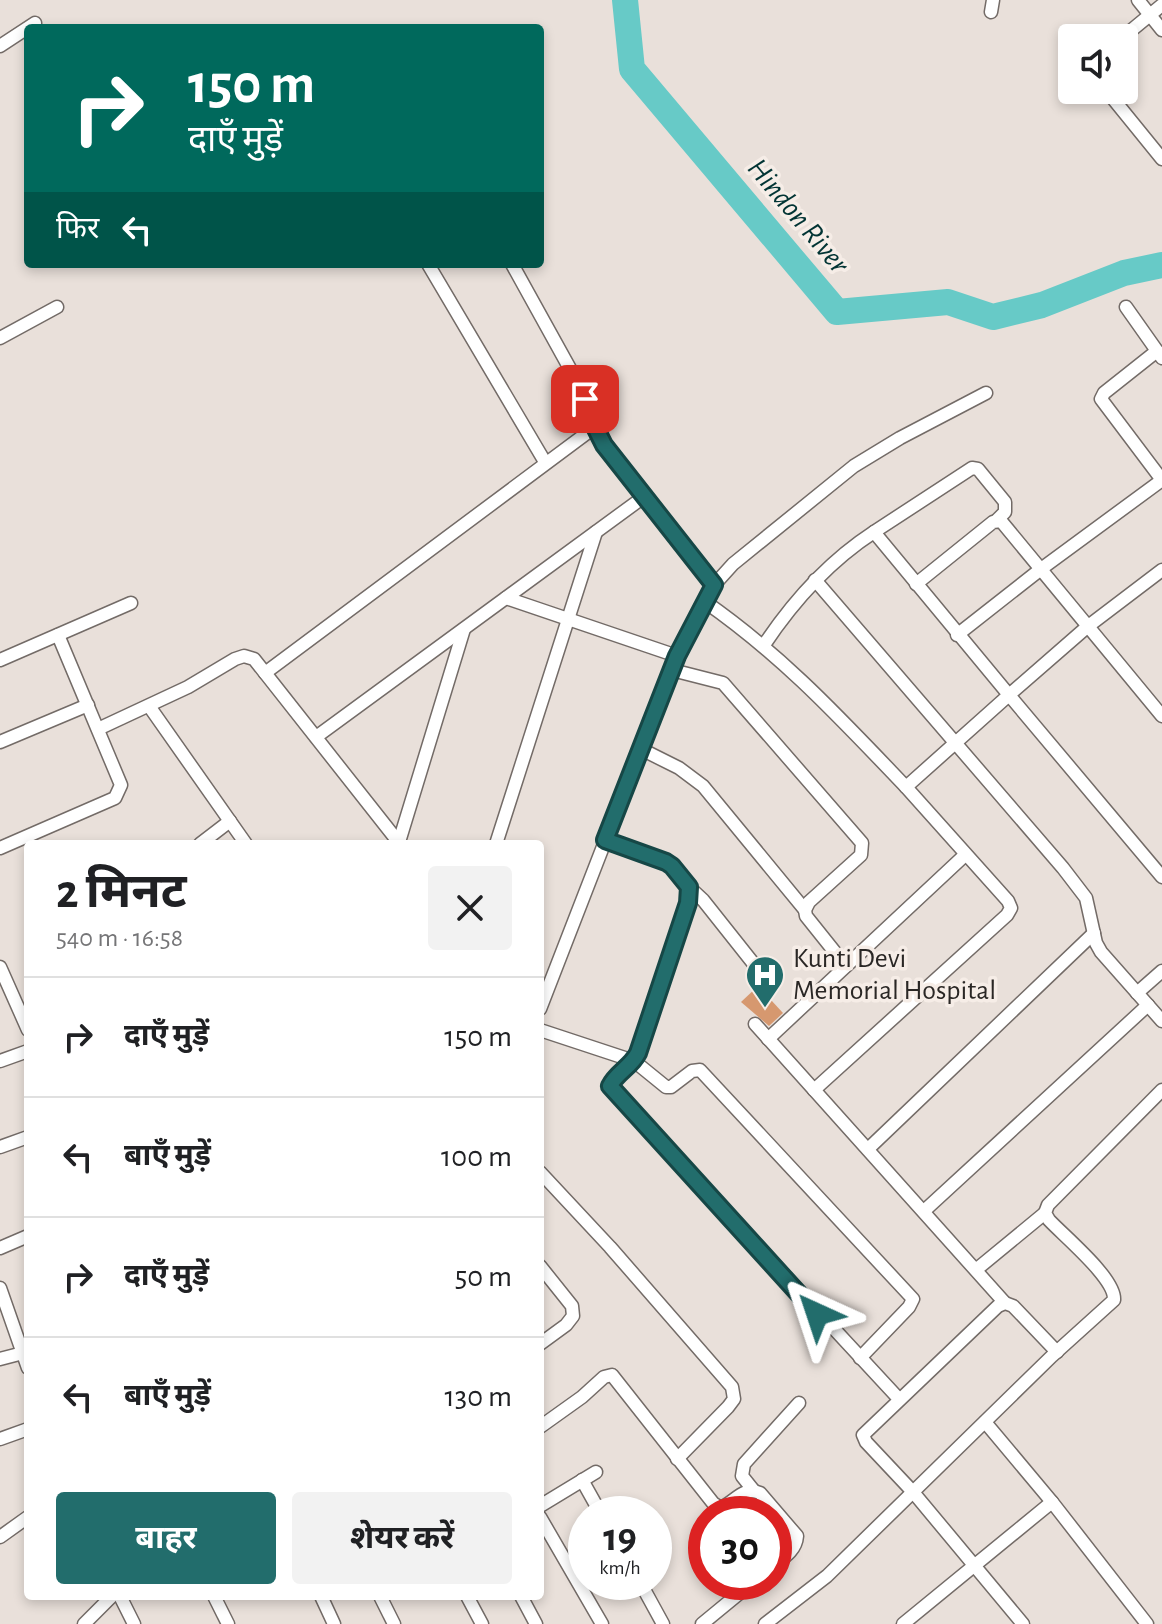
<!DOCTYPE html>
<html lang="hi">
<meta charset="utf-8">
<style>
body{margin:0;font-family:"Alegreya Sans","Noto Sans Devanagari",sans-serif;background:#f2f2f2;color:#202124;height:100vh;display:flex;flex-direction:column;font-size:30px;white-space:nowrap}
*{box-sizing:border-box;margin:0}
p{font-size:26px;color:#757577}
.icon{flex:none;width:44px;height:44px;fill:none;stroke:currentColor;stroke-width:2;stroke-linecap:round;stroke-linejoin:round}
.map{position:relative;flex:1;overflow:hidden}
.panel{position:absolute;left:24px;top:840px;width:520px;height:760px;display:flex;flex-direction:column;background:#fff;border-radius:8px;box-shadow:0 4px 12px #0003}
.panel>*{flex:none}
.guide{position:absolute;left:24px;top:24px;width:520px;height:244px;border-radius:8px;box-shadow:0 4px 12px #0003;background:#00695c;color:#fff;overflow:hidden}
.tools{position:absolute;left:1058px;top:24px;display:grid;gap:16px}
.tools a{display:grid;place-items:center;width:80px;height:80px;border-radius:8px;background:#fff;box-shadow:0 4px 12px #0003;font-size:40px}
.speed{position:absolute;left:568px;top:1496px;display:flex;gap:16px;font-size:40px;font-weight:700;text-align:center}
.speed>*{display:grid;place-content:center;width:104px;height:104px;border-radius:50%;background:#fff;box-shadow:0 4px 12px #0003;line-height:1}
.speed small{font-size:20px;font-weight:400}
.speed .limit{border:12px solid #d22;background:#fff;color:#111}
.pin{position:absolute;display:grid;place-items:center;width:68px;height:68px;color:#fff;margin:-34px;border-radius:16px;box-shadow:0 4px 12px #0006}
.me{position:absolute;width:88px;margin:-44px;rotate:318deg;stroke-linejoin:round;filter:drop-shadow(0 0 6px #0008)}
.turn{display:flex;align-items:center;gap:28px;height:168px;padding:0 32px;font-size:36px}
.turn .icon{width:104px;height:104px;stroke-width:2.5}
.turn b{display:block;font-size:56px;line-height:68px}
.then{display:flex;align-items:center;height:76px;padding:0 32px;background:#0003;gap:16px;font-size:30px}
.round{display:grid;place-items:center;flex:none;width:84px;height:84px;border-radius:8px;background:#f2f2f2}
.overview{display:flex;align-items:center;justify-content:space-between;height:136px;padding:0 32px}
h1{font-size:48px;font-weight:700;line-height:60px}
.cta{display:flex;gap:16px;margin-top:auto;padding:16px 32px}
.cta a{flex:1;height:92px;border-radius:8px;background:#226d6c;color:#fff;font-size:32px;font-weight:700;line-height:92px;text-align:center}
.cta a+a{background:#f2f2f2;color:#202124}
ul{padding:0;list-style:none}
li{display:flex;align-items:center;gap:24px;height:120px;padding:0 32px;border-top:2px solid #e0e0e0}
li div{flex:1}
li b{display:block;font-size:30px}
li em{font-style:normal}
.map>svg:first-child{display:block}
.lines{fill:none;stroke-linecap:round;stroke-linejoin:round}
.river{stroke:#67cac7;stroke-width:26}
.building{fill:#d6986f}
.minor-casing{stroke:#736b67;stroke-width:15}
.minor{stroke:#fff;stroke-width:12}
.route-casing{stroke:#164746;stroke-width:20}
.route{stroke:#226d6c;stroke-width:14}
.labels{text-anchor:middle;dominant-baseline:central;stroke-width:7;stroke-linejoin:round;paint-order:stroke}
.poi-label{font-size:28px;fill:#2a2725;stroke:#f6ede7;text-anchor:start}
.water-label{font-size:30px;font-style:italic;fill:#023434;stroke:#f6ede7}
</style>
<div class="map">
<svg width="1162" height="1624" viewBox="0 0 1162 1624">
<rect width="100%" height="100%" fill="#e9e0da"/>
<g class="lines">
<path class="river" d="M625 0 632 69 837 312 948 302 993 317 1042 305 1124 273 1162 265"/>
</g>
<path class="building" d="M758 986 783 1013 769 1026 741 1002Z"/>
<g class="lines">
<defs>
<g id="minor">
<path d="M1138 0 1162 30"/>
<path d="M991 12 993 0"/>
<path d="M1122 38 1162 5"/>
<path d="M0 46 35 23"/>
<path d="M1067 83 1072 79"/>
<path d="M1106 90 1162 159"/>
<path d="M428 264 545 462"/>
<path d="M1126 307 1162 358"/>
<path d="M0 338 57 307"/>
<path d="M1157 351 1104 393 1101 399 1162 480"/>
<path d="M595 427 604 445 714 585"/>
<path d="M997 520 1005 512V502L978 469 972 468 874 532 1009 695 1087 627 1162 570"/>
<path d="M815 580 1063 868 1086 898 1096 943 1101 952 1162 1021"/>
<path d="M916 584 993 522 1001 521 1162 716"/>
<path d="M506 598 677 656"/>
<path d="M704 601C783 656 840 718 906 787L1009 695 1162 877"/>
<path d="M957 635 1041 569 1162 480"/>
<path d="M764 645C794 600 828 562 874 532"/>
<path d="M0 660 131 603"/>
<path d="M672 670 723 683 862 843 861 855 809 902 805 910 806 916 846 966"/>
<path d="M265 673 595 427V414L512 264"/>
<path d="M149 706 246 844"/>
<path d="M98 729 188 687 235 659 244 656 254 659 400 844"/>
<path d="M316 737 645 496"/>
<path d="M0 742 88 705"/>
<path d="M641 749 679 768 703 786 805 910"/>
<path d="M605 840 666 862 672 866 689 887 688 903 638 1053 634 1061 611 1083 612 1089 899 1399"/>
<path d="M399 842 464 629"/>
<path d="M200 844 230 821"/>
<path d="M496 844 596 532"/>
<path d="M0 848 115 798 121 785 58 635"/>
<path d="M689 887 703 900 757 968"/>
<path d="M0 967 28 1030"/>
<path d="M1137 993 1162 971"/>
<path d="M540 1009 677 656 714 585 733 564 854 466 900 438 986 393"/>
<path d="M755 1024 1005 1303"/>
<path d="M540 1030 634 1061 666 1087H671L692 1071 700 1070 913 1299 909 1307 860 1358"/>
<path d="M768 1039 965 855"/>
<path d="M0 1061 28 1051"/>
<path d="M814 1090 1007 915 1011 908 1008 901 906 787"/>
<path d="M0 1147 28 1137"/>
<path d="M868 1149 1094 933"/>
<path d="M540 1172 610 1247 732 1387 734 1399 728 1407 677 1459"/>
<path d="M924 1211 1148 1005"/>
<path d="M0 1248 28 1236"/>
<path d="M540 1266 572 1306 573 1316 566 1325 540 1344"/>
<path d="M977 1269 1045 1213"/>
<path d="M0 1288 28 1368"/>
<path d="M0 1359 23 1353"/>
<path d="M985 1422 1052 1502 1147 1624"/>
<path d="M540 1427 582 1397 604 1377 612 1375 713 1503 721 1508C736 1501 743 1486 760 1493L797 1536C796 1550 785 1557 774 1565"/>
<path d="M0 1439 28 1429"/>
<path d="M582 1480 601 1514"/>
<path d="M754 1491 742 1476 744 1464 799 1403"/>
<path d="M540 1506 596 1472"/>
<path d="M540 1517 602 1624"/>
<path d="M0 1537 28 1517"/>
<path d="M640 1582 663 1624"/>
<path d="M120 1596 134 1624"/>
<path d="M214 1596 228 1624"/>
<path d="M321 1596 334 1624"/>
<path d="M380 1596 394 1624"/>
<path d="M467 1596 482 1624"/>
<path d="M521 1596 536 1624"/>
<path d="M84 1624 112 1596"/>
<path d="M702 1624 753 1582"/>
<path d="M765 1624 827 1576 1052 1356 1114 1300C1116 1279 1065 1237 1049 1220L1045 1213 1048 1205 1162 1090"/>
<path d="M903 1624 1052 1502"/>
<path d="M1023 1624 913 1492 866 1442 863 1435 998 1306 1005 1303 1013 1306 1057 1352"/>
</g>
</defs>
<use href="#minor" class="minor-casing"/>
<use href="#minor" class="minor"/>
</g>
<g class="lines">
<defs>
<path id="route" d="M585 399 595 414V427L604 445 714 585 677 656 605 840 666 862 672 866 689 887 688 903 638 1053C631 1067 616 1073 610 1086L817 1314"/>
</defs>
<use href="#route" class="route-casing"/>
<use href="#route" class="route"/>
</g>
<defs>
<symbol id="hospital-pin" viewBox="-11 -11 22 30"><path d="M0 17L-7.5 6A9.5 9.5 0 1 1 7.5 6Z" fill="#226d6c" stroke="#f6ede7"/><path d="M-5-5h3v3.5h4V-5h3V5h-3V1.5h-4V5h-3Z" fill="#fff"/></symbol>
</defs>
<g fill-rule="evenodd">
<use href="#hospital-pin" x="743" y="953" width="44" height="60"/>
</g>
<g class="labels">
<g class="poi-label">
<text x="793" y="959">Kunti Devi<tspan x="793" dy="32">Memorial Hospital</tspan></text>
</g>
<g class="water-label">
<text transform="translate(798 216) rotate(50)">Hindon River</text>
</g>
</g>
</svg>
<div class="tools">
<a><svg class="icon" aria-label="sound" viewBox="0 0 24 24"><path d="M4 9h4l5-4v14l-5-4H4zM17 9q2 3 0 6"/></svg></a>
</div>
<div class="speed"><div>19<small>km/h</small></div><div class="limit">30</div></div>
<div class="pin" style="left:585px;top:399px;background:#d93025"><svg class="icon" aria-label="arrive" viewBox="0 0 24 24"><path d="M6 21V4h12l-3 4 3 4H6"/></svg></div>
<svg class="me" style="left:817px;top:1314px" viewBox="-20 -20 40 40"><path d="M0-17L14 15 0 8-14 15z" fill="#226d6c" stroke="#fff" stroke-width="4"/></svg>
<div class="guide">
<div class="turn"><svg class="icon" aria-label="right" viewBox="0 0 24 24"><path d="M7 20v-9h11M14 6l5 5-5 5"/></svg><div><b>150 m</b>दाएँ मुड़ें</div></div>
<div class="then">फिर<svg class="icon" aria-label="left" viewBox="0 0 24 24"><path d="M17 20v-9H6M10 6l-5 5 5 5"/></svg></div>
</div>
<section class="panel">
<div class="overview"><div><h1>2 मिनट</h1><p>540 m · 16:58</p></div><a class="round"><svg class="icon" aria-label="close" viewBox="0 0 24 24"><path d="M6 6l12 12M18 6L6 18"/></svg></a></div>
<ul>
<li><svg class="icon" aria-label="right" viewBox="0 0 24 24"><path d="M7 20v-9h11M14 6l5 5-5 5"/></svg><div><b>दाएँ मुड़ें</b></div><em>150 m</em></li>
<li><svg class="icon" aria-label="left" viewBox="0 0 24 24"><path d="M17 20v-9H6M10 6l-5 5 5 5"/></svg><div><b>बाएँ मुड़ें</b></div><em>100 m</em></li>
<li><svg class="icon" aria-label="right" viewBox="0 0 24 24"><path d="M7 20v-9h11M14 6l5 5-5 5"/></svg><div><b>दाएँ मुड़ें</b></div><em>50 m</em></li>
<li><svg class="icon" aria-label="left" viewBox="0 0 24 24"><path d="M17 20v-9H6M10 6l-5 5 5 5"/></svg><div><b>बाएँ मुड़ें</b></div><em>130 m</em></li>
</ul>
<div class="cta"><a>बाहर</a><a>शेयर करें</a></div>
</section>
</div>
